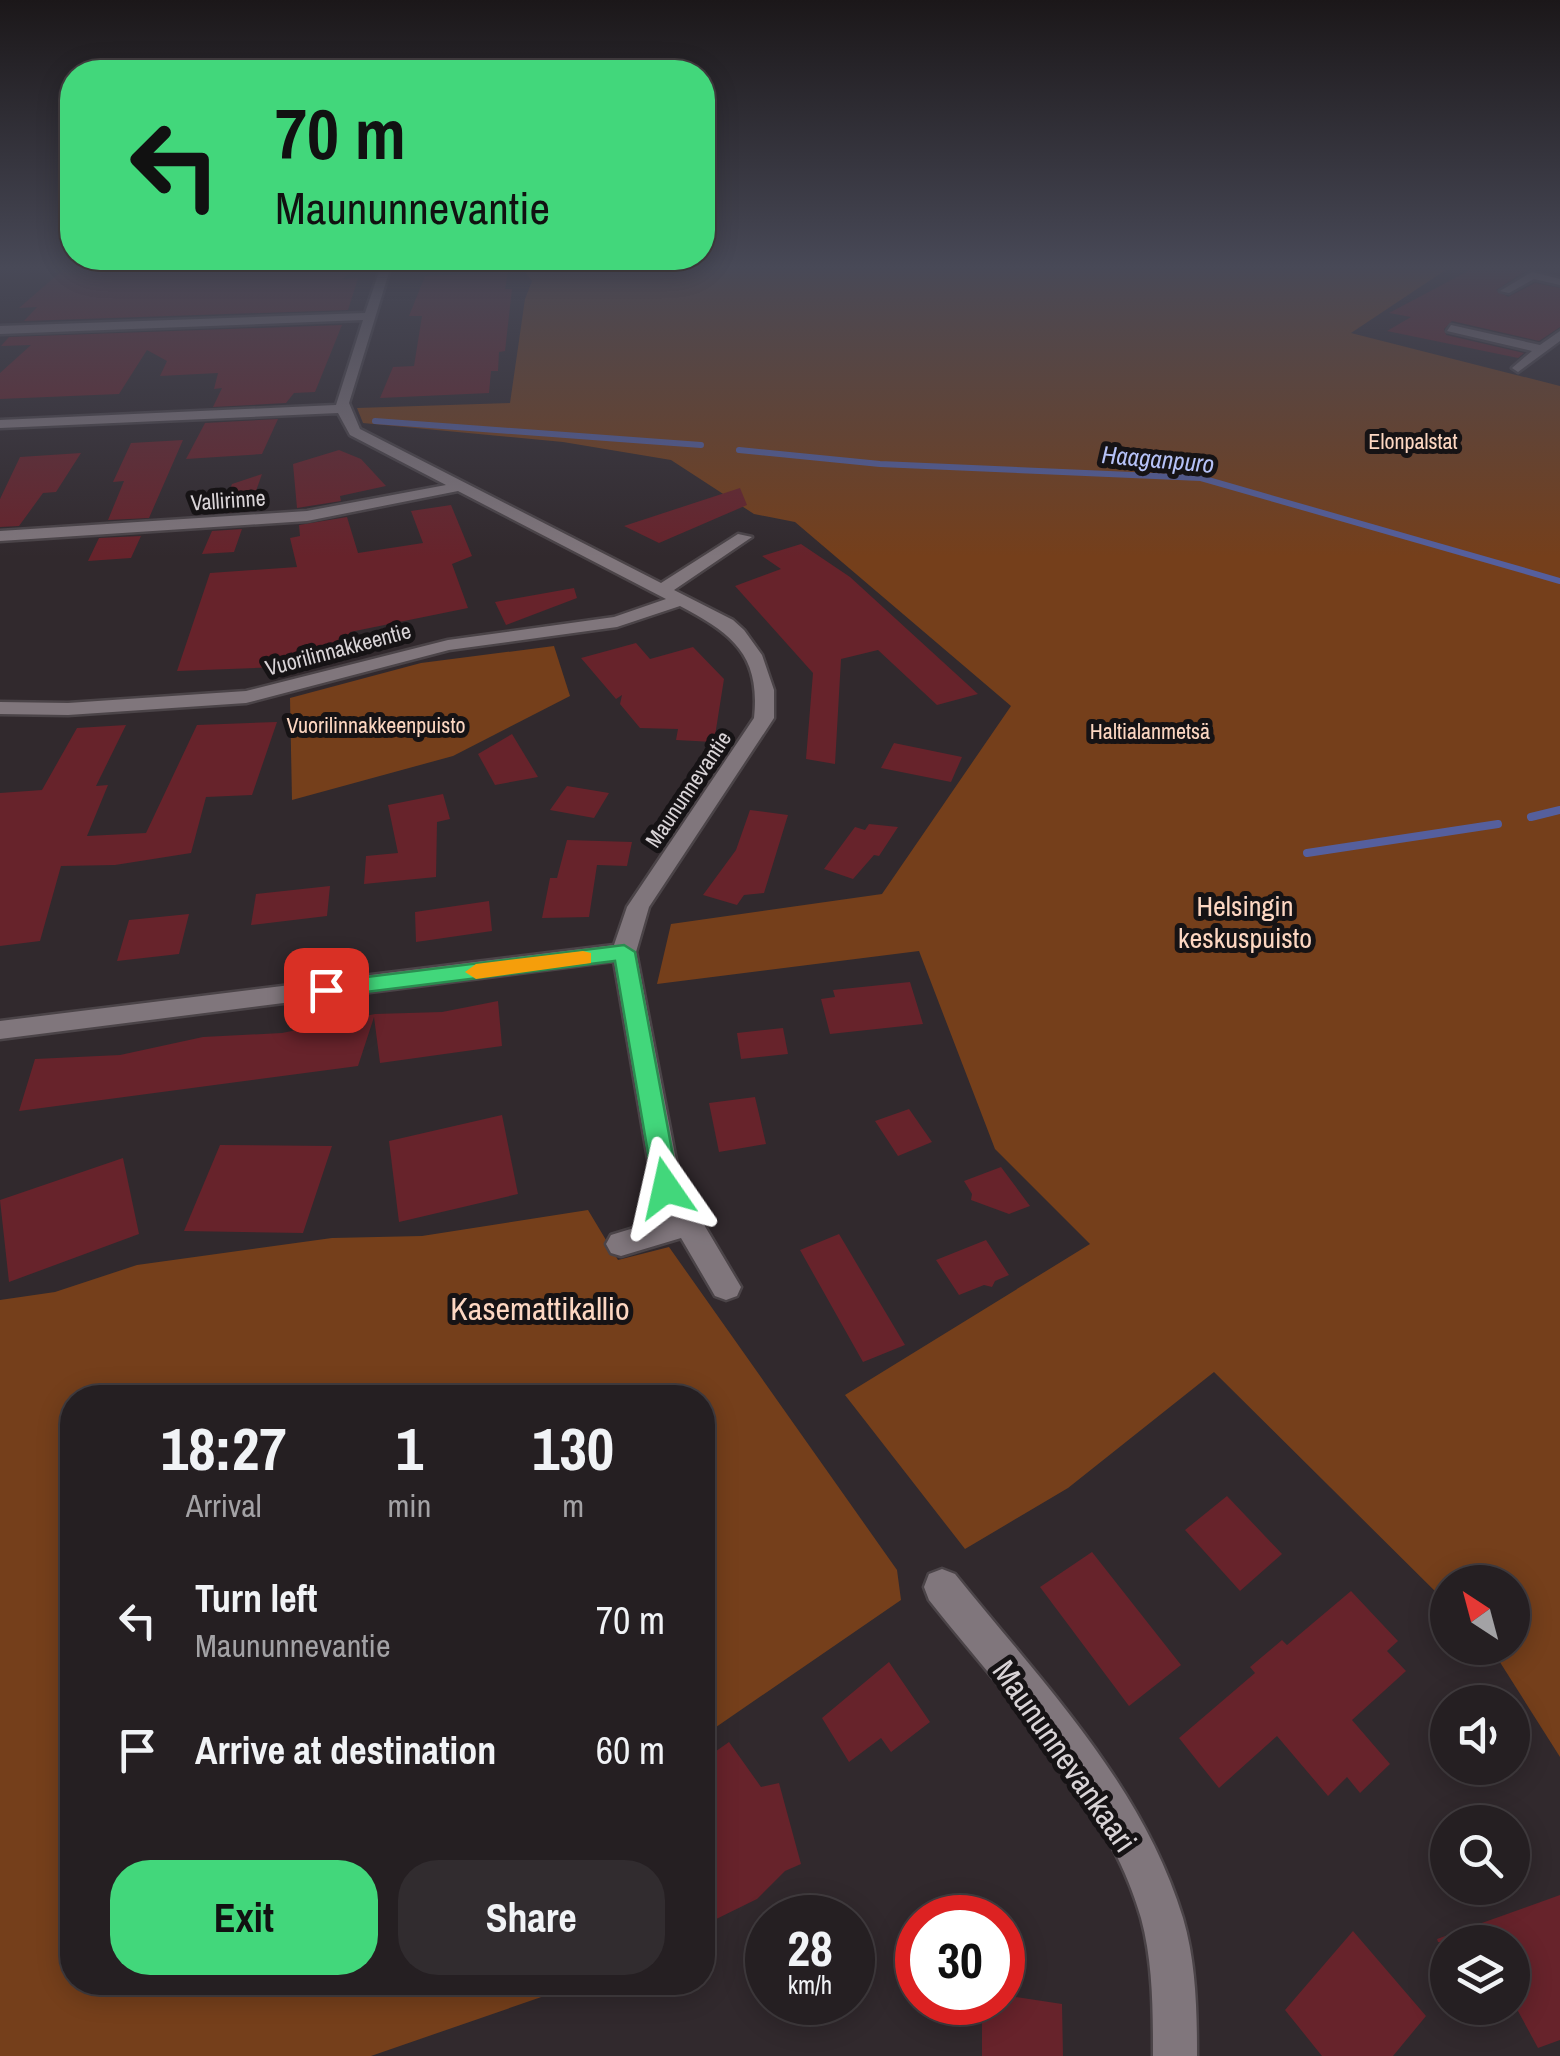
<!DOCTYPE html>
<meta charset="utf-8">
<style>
body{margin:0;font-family:"Archivo Narrow",sans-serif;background:#312c2f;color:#f1f3f6;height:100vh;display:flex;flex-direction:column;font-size:38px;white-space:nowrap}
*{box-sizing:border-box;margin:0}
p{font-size:32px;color:#a3a2a5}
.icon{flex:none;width:55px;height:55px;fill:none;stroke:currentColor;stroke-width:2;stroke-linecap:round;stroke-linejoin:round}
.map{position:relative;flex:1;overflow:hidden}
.drawer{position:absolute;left:60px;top:1385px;width:655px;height:610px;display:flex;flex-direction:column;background:#251f22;border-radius:40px;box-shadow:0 5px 25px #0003,0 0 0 2px #423d40}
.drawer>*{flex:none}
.top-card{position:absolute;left:60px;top:60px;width:655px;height:210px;border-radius:40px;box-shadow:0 5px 25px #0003,0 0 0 2px #423d40;background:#42d77b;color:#111;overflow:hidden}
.needle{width:65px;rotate:324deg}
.fabs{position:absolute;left:1430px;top:1565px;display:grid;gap:20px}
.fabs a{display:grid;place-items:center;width:100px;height:100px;border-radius:50%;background:#251f22;box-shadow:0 5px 25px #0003,0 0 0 2px #423d40;font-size:50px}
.speed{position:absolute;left:745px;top:1895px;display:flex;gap:20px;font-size:50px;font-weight:700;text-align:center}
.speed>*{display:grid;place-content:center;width:130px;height:130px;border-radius:50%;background:#251f22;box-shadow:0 5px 25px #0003,0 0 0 2px #423d40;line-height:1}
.speed small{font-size:25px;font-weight:400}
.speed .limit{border:15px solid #d22;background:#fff;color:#111}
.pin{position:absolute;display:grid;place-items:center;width:85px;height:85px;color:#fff;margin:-42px;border-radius:20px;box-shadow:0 5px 15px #0006}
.me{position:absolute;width:110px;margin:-55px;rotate:349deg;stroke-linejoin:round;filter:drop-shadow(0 0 8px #0008)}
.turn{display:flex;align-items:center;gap:35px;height:210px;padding:0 50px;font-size:45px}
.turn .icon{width:130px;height:130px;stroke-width:2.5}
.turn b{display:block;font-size:70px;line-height:85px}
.eta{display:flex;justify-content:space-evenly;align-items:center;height:170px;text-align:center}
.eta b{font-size:60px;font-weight:800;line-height:70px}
.action{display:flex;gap:20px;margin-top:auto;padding:20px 50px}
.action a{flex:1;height:115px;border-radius:40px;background:#42d77b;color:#111;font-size:40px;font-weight:800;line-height:115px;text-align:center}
.action a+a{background:#312c2f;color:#f1f3f6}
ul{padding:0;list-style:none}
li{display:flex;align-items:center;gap:30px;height:130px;padding:0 50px}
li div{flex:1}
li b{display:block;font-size:38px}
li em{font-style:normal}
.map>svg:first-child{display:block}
.green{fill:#753f1b}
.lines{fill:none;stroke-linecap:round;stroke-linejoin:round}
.stream-far1{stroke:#555f9d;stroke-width:6}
.stream{stroke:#555f9d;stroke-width:8}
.building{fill:#67232b}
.street-casing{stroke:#4b4448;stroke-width:5}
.street{fill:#80767c;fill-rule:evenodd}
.route{fill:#42d77b;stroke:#2b8c50;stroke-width:2.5}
.slow{fill:#f59e0b}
.labels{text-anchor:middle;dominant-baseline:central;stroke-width:10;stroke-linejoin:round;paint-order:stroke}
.far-park-label{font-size:22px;fill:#fdd7c2;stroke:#161315}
.far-street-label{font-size:22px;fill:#d9d4d7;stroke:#161315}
.far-water-label{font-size:25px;font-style:italic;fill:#b6c2f7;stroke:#161315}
.park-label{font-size:28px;fill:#fdd7c2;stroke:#161315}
.near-park-label{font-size:32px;fill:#fdd7c2;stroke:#161315}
.near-street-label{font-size:32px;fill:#d9d4d7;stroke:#161315}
</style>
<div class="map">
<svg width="1560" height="2056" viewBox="0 0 1560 2056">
<rect width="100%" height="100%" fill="#31292d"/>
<g class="green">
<path d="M523 269H1447L1351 333 1560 386V1757L1491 1648H1512V1582H1448L1447 1603 1214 1372 1068 1488 965 1549 845 1395 1090 1244 995 1149 919 951 657 984 671 924 882 894 1011 706 795 522 754 514 671 460 563 442 363 423 357 408 510 403 525 299 532 281Z"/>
<path d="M554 646 570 696 453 756 292 800 290 698 421 663Z"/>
<path d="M588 1210 618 1260 669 1247 897 1570 901 1600 703 1736 702 1398H72V1982L582 1983 371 2056H0V1300L55 1292 137 1265 332 1238 422 1236Z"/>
</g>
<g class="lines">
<g class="stream-far1">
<path d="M375 421 701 445"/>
<path d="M739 450 880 464 1201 478 1560 581"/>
</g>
<g class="stream">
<path d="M1531 817 1560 810"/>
<path d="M1307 853 1498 824"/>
</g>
</g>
<g class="building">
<path d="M64 269H356L342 279 358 278 348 310 24 321 37 307 19 308Z"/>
<path d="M1472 269H1529L1496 290 1508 297 1535 283 1560 288V327L1539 341 1452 321 1444 329 1446 335 1524 353 1518 358 1387 331 1411 317 1389 313Z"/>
<path d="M508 272 505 289H512L505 351 499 352 498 371H491L489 393 380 398 393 367 414 366 422 316H409L425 276Z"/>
<path d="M342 325 315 392 294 393 286 403 213 407 222 388 214 389 218 373 160 376 167 361 147 350 119 394 0 399V373L31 345 1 346 9 337Z"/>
<path d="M278 419 262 454 186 459 205 423Z"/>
<path d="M183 440 149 518 108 520 124 481 113 482 131 443Z"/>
<path d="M339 450 361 459 386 486 340 496 341 501 297 508 293 464Z"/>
<path d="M81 453 56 492 43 493 19 526 0 527V499L20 457Z"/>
<path d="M262 474 249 511 220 513 232 484Z"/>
<path d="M740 488 747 505 659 543 624 526Z"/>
<path d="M451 505 472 556 452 564 468 608 350 632 348 650 281 656 279 667 177 671 210 573 297 567 290 538 300 536 299 525 347 517 358 553 423 543 411 511Z"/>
<path d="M242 529 234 552 202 554 212 531Z"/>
<path d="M141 536 131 558 88 561 99 538Z"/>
<path d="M801 544 850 577 978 694 937 705 878 650 841 659 835 764 806 759 813 673 735 586 781 569 762 556Z"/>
<path d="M574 588 577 598 506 625 495 602Z"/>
<path d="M636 643 650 659 693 647 724 679 714 742 676 740 678 729 640 728 620 704 622 695 616 699 581 658Z"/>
<path d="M277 722 252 795 206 797 191 853 115 865 61 866 40 941 0 946V793L42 790 77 728 126 725 96 786 108 785 87 836 146 833 197 725Z"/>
<path d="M512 734 538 777 495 785 478 754Z"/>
<path d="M894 743 962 757 951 782 881 768Z"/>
<path d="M567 786 609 793 594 818 550 810Z"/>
<path d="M443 794 450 819 437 822 436 877 364 884 366 856 398 853 388 805Z"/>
<path d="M750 810 788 815 764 893 744 895 737 905 703 895 736 850Z"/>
<path d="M869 824 898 827 879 856 874 855 853 879 824 869 855 827 865 830Z"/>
<path d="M567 840 632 842 627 866 597 865 589 917 542 918 550 878H557Z"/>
<path d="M330 886 327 916 251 925 256 894Z"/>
<path d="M489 901 492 931 416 942 415 912Z"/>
<path d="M189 914 179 954 117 961 129 920Z"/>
<path d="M910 982 923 1024 830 1034 821 999 835 997 833 990Z"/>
<path d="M498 1001 502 1046 380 1063 374 1017 358 1066 19 1111 35 1059 120 1055 203 1037 282 1033 375 1014 442 1012Z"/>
<path d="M783 1028 788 1054 741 1059 737 1033Z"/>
<path d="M755 1097 766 1144 719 1152 709 1103Z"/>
<path d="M909 1109 932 1142 898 1156 875 1121Z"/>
<path d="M502 1115 518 1194 399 1222 389 1141Z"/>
<path d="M220 1145 332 1146 303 1233 184 1231Z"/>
<path d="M123 1158 139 1234 9 1282 0 1200Z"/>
<path d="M1001 1167 1030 1206 1009 1214 971 1200 972 1194 964 1181Z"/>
<path d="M839 1234 905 1345 863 1362 800 1250Z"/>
<path d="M986 1240 1009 1275 995 1281 992 1287 984 1285 959 1295 936 1260Z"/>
<path d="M1227 1496 1282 1554 1240 1591 1185 1530Z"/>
<path d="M1092 1552 1181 1665 1129 1706 1040 1587Z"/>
<path d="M1351 1591 1398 1641 1387 1651 1406 1671 1352 1720 1390 1764 1360 1793 1347 1777 1328 1796 1277 1736 1219 1788 1179 1738 1255 1673 1250 1667 1282 1640 1287 1645Z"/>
<path d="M889 1662 930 1722 891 1752 881 1738 849 1762 822 1718Z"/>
<path d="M729 1742 761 1787 779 1783 801 1864 785 1871 757 1899 702 1926V1761Z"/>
<path d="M1560 1895V2040L1538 2048 1512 2000V1942H1438L1437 1939Z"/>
<path d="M1353 1931 1426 2016 1393 2056H1322L1285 2010Z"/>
<path d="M1002 1995 1062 2004 1063 2056H982V2002H1002Z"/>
</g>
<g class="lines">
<defs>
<g id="street">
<path d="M380 269H390L349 403 360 429 661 583 738 534 752 537 674 590 733 620 744 630 762 655 774 690V718L649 907 636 952 681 1186 741 1287 737 1296 726 1300 715 1296 681 1238 621 1256 611 1253 606 1244 611 1235 670 1217 653 1188 614 961 0 1039V1021L614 945 627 907 754 718C761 654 731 633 680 606L617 627 449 650 246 703 68 715 0 714V702L68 703 246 691 448 640 614 617 666 599 458 491 307 521 0 541V531L307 511 446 485 350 435 338 413 0 428V420L336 405 363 320 0 334V326L365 313Z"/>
<path d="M1532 272 1560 279V285L1534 279 1509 293 1500 291Z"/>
<path d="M1451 325 1540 345 1560 331V341L1518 372 1512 368 1532 351 1447 331Z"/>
<path d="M942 1569 955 1574C1040 1680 1143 1785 1183 1918 1196 1962 1197 2011 1197 2056H1153C1153 2011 1153 1962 1141 1918 1108 1801 1003 1694 929 1600L924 1587 929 1574Z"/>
</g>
</defs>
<use href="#street" class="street-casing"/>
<use href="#street" class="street"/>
</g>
<linearGradient id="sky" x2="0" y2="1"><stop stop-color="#1b1719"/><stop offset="0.48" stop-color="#484957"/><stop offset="1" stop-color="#484957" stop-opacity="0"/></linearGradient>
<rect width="1560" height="557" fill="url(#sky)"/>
<path class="route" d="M624 945 635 952 679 1188 666 1198 654 1188 615 961 326 997 315 990 326 982Z"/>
<path class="slow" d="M583 951 591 953V963L476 979 465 972 476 964Z"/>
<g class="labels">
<g class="far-park-label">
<text x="1413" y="441">Elonpalstat</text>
<text x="376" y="725">Vuorilinnakkeenpuisto</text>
<text x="1150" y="731">Haltialanmetsä</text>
</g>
<g class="far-street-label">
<text transform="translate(228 500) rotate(-4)">Vallirinne</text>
<text transform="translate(338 649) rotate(-15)">Vuorilinnakkeentie</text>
<text transform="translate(688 789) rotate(-56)">Maununnevantie</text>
</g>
<g class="far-water-label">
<text transform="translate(1158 459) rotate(5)">Haaganpuro</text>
</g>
<g class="park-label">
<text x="1245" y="906">Helsingin<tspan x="1245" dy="32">keskuspuisto</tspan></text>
</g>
<g class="near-park-label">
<text x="540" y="1308">Kasemattikallio</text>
</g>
<g class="near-street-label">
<text transform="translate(1065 1756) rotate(55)">Maununnevankaari</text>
</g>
</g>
</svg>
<div class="fabs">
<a><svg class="needle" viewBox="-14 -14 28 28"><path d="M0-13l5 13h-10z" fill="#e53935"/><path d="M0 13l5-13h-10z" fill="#a3a2a5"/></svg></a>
<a><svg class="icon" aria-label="sound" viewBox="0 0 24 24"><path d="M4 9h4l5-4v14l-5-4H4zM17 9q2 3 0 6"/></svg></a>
<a><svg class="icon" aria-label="search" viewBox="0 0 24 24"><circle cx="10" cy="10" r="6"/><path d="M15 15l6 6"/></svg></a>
<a><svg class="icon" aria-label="layers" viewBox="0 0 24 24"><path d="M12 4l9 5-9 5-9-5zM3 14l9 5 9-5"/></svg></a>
</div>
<div class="speed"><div>28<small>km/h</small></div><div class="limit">30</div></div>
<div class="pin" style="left:326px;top:990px;background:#d93025"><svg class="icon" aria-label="arrive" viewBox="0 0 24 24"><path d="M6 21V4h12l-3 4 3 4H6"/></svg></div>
<svg class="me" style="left:666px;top:1188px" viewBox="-20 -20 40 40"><path d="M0-17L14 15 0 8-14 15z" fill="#42d77b" stroke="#fff" stroke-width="4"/></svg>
<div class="top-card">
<div class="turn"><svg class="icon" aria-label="left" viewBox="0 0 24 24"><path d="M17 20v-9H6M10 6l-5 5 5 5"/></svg><div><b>70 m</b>Maununnevantie</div></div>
</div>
<section class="drawer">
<div class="eta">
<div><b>18:27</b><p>Arrival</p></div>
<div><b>1</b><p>min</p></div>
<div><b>130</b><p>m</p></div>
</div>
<ul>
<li><svg class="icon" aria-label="left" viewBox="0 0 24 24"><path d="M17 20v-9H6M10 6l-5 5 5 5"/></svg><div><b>Turn left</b><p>Maununnevantie</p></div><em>70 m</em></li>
<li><svg class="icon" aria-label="arrive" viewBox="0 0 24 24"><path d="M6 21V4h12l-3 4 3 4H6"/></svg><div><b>Arrive at destination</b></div><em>60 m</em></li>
</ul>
<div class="action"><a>Exit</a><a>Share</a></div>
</section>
</div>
